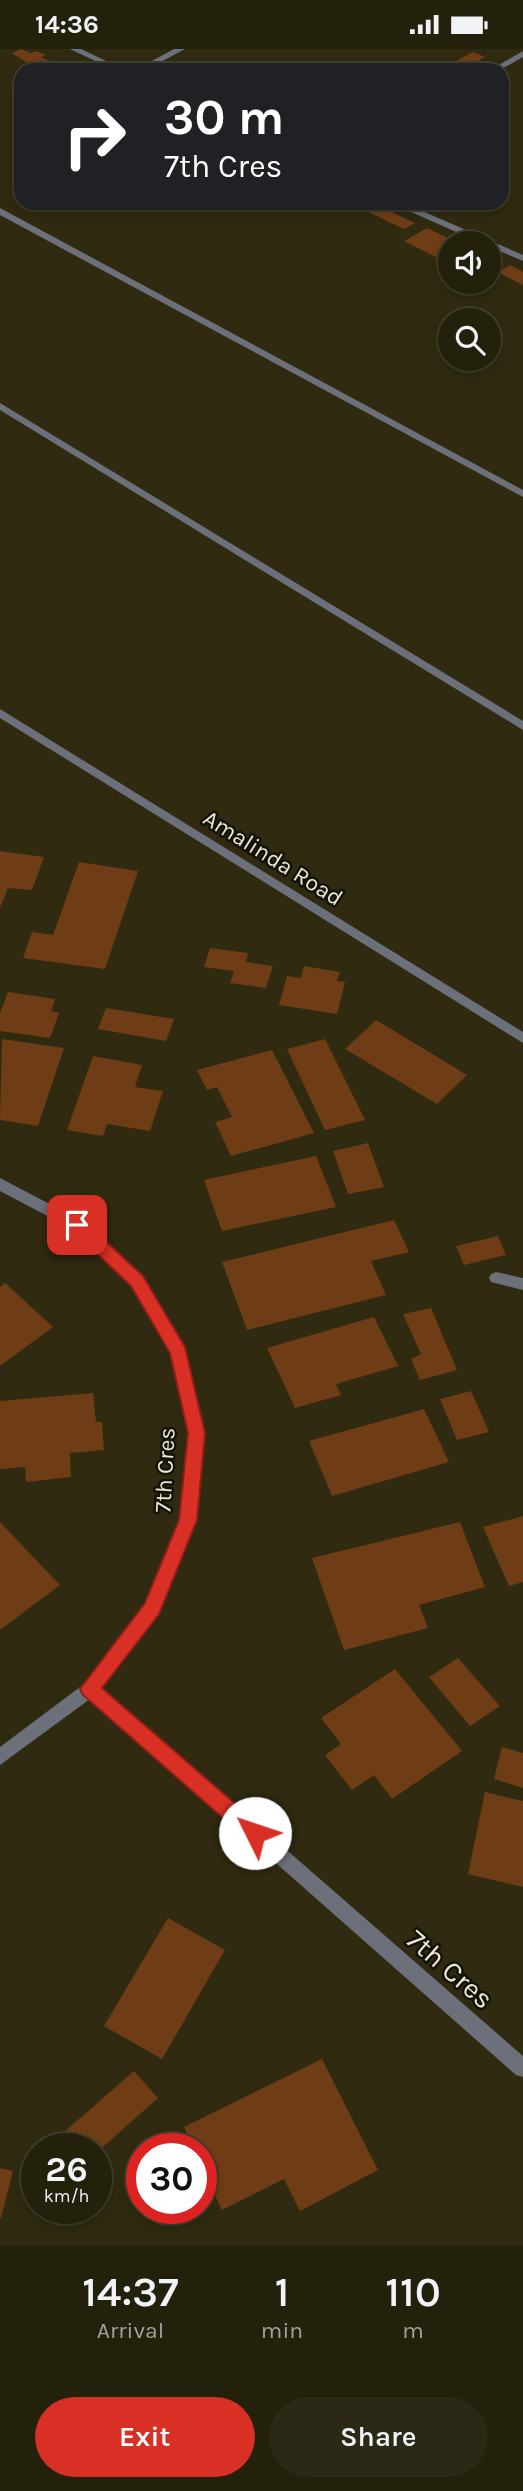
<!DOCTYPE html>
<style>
body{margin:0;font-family:Karla,sans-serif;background:#2b2815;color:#f1f3f6;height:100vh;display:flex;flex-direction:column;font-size:26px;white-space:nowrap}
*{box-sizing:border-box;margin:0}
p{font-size:23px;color:#a3a39d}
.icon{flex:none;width:38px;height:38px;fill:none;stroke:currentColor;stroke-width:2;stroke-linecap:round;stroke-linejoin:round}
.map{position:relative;height:2197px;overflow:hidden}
.side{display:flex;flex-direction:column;background:#23200c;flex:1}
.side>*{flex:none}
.guide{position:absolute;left:14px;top:14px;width:495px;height:147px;border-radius:21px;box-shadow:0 4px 10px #0003,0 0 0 2px #403e2d;background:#202124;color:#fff;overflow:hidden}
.buttons{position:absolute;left:438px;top:182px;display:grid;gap:14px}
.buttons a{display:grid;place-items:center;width:63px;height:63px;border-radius:50%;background:#23200c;box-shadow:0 4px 10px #0003,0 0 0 2px #403e2d;font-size:35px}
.speed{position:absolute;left:21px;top:2084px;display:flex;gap:14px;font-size:35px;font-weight:700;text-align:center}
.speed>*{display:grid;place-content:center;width:91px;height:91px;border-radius:50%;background:#23200c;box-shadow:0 4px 10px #0003,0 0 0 2px #403e2d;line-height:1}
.speed small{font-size:18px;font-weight:400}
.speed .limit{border:10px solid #d22;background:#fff;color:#111}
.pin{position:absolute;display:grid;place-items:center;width:60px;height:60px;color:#fff;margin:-30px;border-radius:14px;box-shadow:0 4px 10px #0006}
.me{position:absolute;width:77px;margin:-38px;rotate:311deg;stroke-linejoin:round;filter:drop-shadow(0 0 5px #0008)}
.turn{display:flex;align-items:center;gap:24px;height:147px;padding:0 35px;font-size:32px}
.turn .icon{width:91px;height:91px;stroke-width:2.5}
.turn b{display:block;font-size:49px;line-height:60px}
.eta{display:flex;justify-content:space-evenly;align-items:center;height:119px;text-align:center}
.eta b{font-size:42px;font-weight:600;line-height:49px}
.action{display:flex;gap:14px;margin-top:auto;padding:14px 35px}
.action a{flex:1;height:80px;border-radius:42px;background:#d93025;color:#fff;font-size:28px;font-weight:600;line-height:80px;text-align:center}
.action a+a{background:#2b2815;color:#f1f3f6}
.status{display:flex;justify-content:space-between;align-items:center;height:49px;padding:0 35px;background:#23200c;direction:ltr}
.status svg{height:19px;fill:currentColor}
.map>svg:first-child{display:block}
.building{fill:#6f3d15}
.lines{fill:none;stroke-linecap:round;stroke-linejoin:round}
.service{fill:#6c707b;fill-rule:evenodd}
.minor{fill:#6c707b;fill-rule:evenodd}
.tertiary{fill:#6c707b;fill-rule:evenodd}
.route{fill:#d93025;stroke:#8d1f18;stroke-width:2}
.labels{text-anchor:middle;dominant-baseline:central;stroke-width:5;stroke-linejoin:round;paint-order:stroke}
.street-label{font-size:23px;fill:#ebe8d8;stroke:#151208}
.near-street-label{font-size:28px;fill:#ebe8d8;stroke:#151208}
</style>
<div class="status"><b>14:36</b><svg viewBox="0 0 49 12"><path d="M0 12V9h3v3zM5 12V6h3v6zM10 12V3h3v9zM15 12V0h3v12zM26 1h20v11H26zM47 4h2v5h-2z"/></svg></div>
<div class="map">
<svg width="523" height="2197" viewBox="0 0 523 2197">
<rect width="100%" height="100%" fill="#2f2a10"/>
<g class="building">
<path d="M21 0 31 4 36 2 46 6 41 8 52 13 44 17 33 13 29 15 12 4Z"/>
<path d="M473 3 485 8 462 21 448 16Z"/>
<path d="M65 12 84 21H61L53 17Z"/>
<path d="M379 157 415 174 404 180 368 163Z"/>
<path d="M427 179 459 194H450V200L436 208 404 192Z"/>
<path d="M510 216 523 223V236L497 223Z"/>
<path d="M0 802 44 808 32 841 8 839 0 859Z"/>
<path d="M79 813 138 822 105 920 23 909 32 883 53 886Z"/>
<path d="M210 899 248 904 246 913 273 917 266 939 230 934 234 922 204 918Z"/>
<path d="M304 917 340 923 337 932 345 933 337 965 279 956 287 927 301 929Z"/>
<path d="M8 943 55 950 51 962 59 964 50 989 0 982V964Z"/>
<path d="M106 959 174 970 166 992 98 980Z"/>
<path d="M376 971 467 1026 437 1055 345 1000Z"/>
<path d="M2 990 64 999 38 1077 0 1071Z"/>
<path d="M325 990 365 1071 325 1081 287 1000Z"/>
<path d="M272 1001 314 1084 231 1107 215 1073 232 1068 217 1038 207 1041 197 1021Z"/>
<path d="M93 1007 142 1016 135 1038 163 1042 150 1082 107 1075 103 1087 67 1081Z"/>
<path d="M368 1094 384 1138 348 1145 333 1102Z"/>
<path d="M316 1107 336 1158 222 1182 204 1131Z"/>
<path d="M394 1171 409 1203 371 1212 386 1246 247 1281 222 1213Z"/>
<path d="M498 1187 506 1206 464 1216 456 1197Z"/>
<path d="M5 1234 53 1278 0 1317V1238Z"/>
<path d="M431 1259 457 1321 420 1331 411 1310 421 1305 403 1265Z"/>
<path d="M374 1268 398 1317 336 1335 341 1346 295 1359 267 1299Z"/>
<path d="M471 1342 489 1383 457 1391 440 1350Z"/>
<path d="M93 1344 96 1373H102L104 1401 70 1404 71 1428 26 1433 25 1418 0 1420V1352Z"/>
<path d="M424 1360 449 1413 332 1447 309 1392Z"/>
<path d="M523 1467V1533L509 1537 483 1478Z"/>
<path d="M0 1473 60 1536 0 1581Z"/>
<path d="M460 1473 485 1538 419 1556 428 1579 344 1601 312 1509Z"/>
<path d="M458 1609 500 1657 470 1677 429 1628Z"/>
<path d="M395 1620 462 1702 392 1750 374 1726 352 1741 325 1706 341 1695 321 1669Z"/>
<path d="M502 1698 523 1704V1739L494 1730Z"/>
<path d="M485 1743 523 1752V1838L468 1825Z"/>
<path d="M168 1869 225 1901 162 2010 104 1977Z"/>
<path d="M322 2010 378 2121 300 2162 284 2130 222 2161 201 2117V2100H194L184 2078Z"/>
<path d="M134 2022 158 2049 96 2104V2100H63L55 2091Z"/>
<path d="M0 2119 13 2122 1 2169H0Z"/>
</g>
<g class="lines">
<path class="service" d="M496 1223 523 1229V1241L491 1233 489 1229 491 1225Z"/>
<g class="minor">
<path d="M70 0H81L125 21H114Z"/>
<path d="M174 0H185L146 21H135Z"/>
<path d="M523 2V8L500 21H490Z"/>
<path d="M391 154H404L523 206V212L488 197V194H481Z"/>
<path d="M0 159 523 441V448L0 166Z"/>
<path d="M0 354 523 672V681L0 361Z"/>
<path d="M0 1129 82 1172 142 1228 186 1303 204 1384 196 1471 161 1559 101 1639 523 2007V2028L516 2026 90 1650 0 1716V1698L84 1635 147 1555 180 1471 188 1384 171 1304 132 1236 72 1180 0 1142Z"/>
</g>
<path class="tertiary" d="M0 660 523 983V994L0 669Z"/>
</g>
<path class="route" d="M77 1169 83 1171 143 1227 185 1298 205 1384 197 1471 159 1565 102 1639 262 1778 265 1784 262 1791 255 1794 248 1791 83 1646 80 1640 145 1554 179 1471 188 1384 170 1304 131 1237 71 1180 69 1176 71 1171Z"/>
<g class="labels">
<g class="street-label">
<text transform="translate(273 809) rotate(32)">Amalinda Road</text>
<text transform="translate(165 1421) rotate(-87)">7th Cres</text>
</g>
<g class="near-street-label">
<text transform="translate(450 1920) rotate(41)">7th Cres</text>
</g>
</g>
</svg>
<div class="buttons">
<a><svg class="icon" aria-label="sound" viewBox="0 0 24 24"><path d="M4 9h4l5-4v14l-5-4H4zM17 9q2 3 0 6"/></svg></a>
<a><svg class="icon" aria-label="search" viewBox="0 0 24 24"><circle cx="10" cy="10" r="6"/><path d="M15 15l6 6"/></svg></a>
</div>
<div class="speed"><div>26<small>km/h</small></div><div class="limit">30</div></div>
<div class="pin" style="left:77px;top:1176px;background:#d93025"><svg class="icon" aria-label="arrive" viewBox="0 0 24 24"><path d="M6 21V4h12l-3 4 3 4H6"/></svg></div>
<svg class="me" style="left:255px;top:1784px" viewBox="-20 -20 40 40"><circle r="19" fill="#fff"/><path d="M0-13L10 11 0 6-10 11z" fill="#d93025"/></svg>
<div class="guide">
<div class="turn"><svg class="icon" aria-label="right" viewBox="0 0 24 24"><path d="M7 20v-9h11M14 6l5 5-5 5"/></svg><div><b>30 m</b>7th Cres</div></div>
</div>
</div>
<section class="side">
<div class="eta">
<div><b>14:37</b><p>Arrival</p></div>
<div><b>1</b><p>min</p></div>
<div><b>110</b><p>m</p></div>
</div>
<div class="action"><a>Exit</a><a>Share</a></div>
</section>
